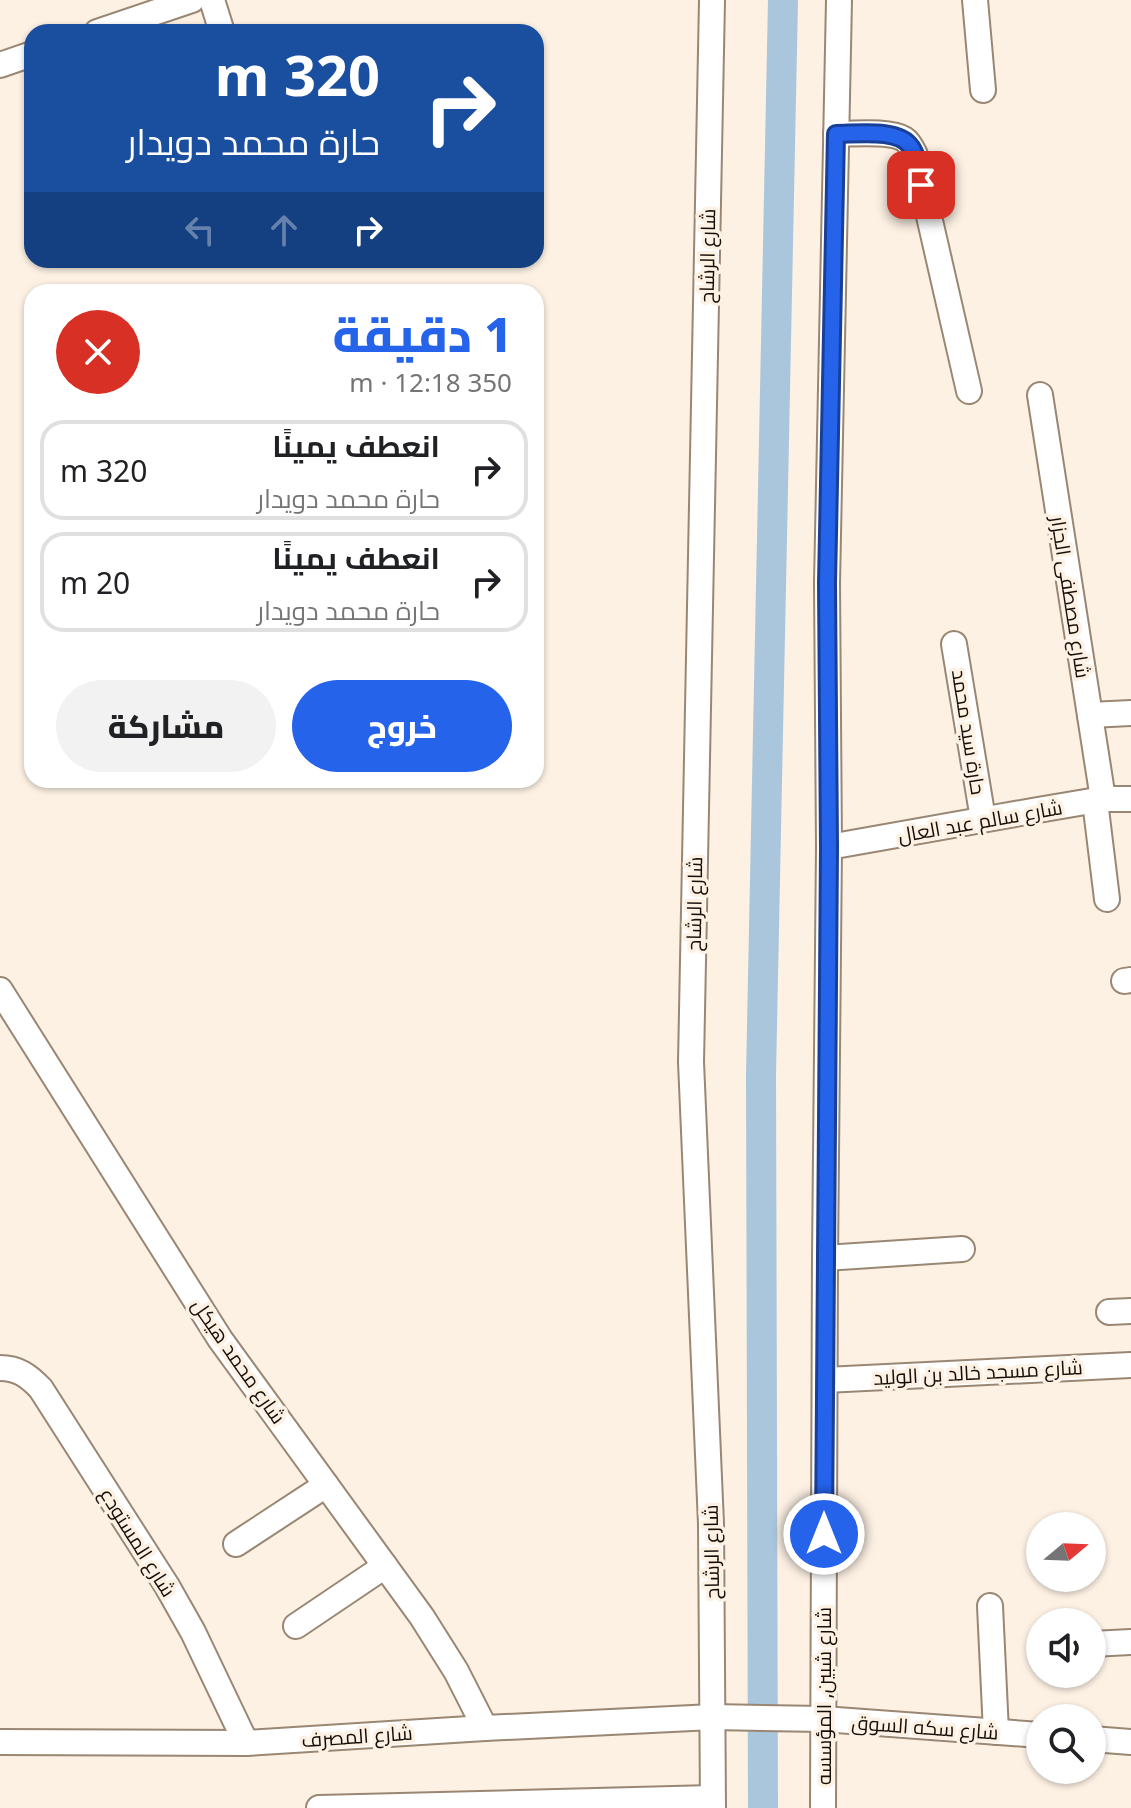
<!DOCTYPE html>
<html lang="ar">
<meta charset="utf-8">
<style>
body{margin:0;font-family:"Noto Sans",Cairo,sans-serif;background:#f2f2f2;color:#202124;direction:rtl;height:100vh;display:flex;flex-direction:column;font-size:30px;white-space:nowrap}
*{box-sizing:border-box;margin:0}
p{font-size:26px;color:#757577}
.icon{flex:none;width:44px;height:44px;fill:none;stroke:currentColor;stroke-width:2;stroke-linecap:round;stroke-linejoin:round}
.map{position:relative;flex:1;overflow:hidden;direction:ltr}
.side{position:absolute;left:24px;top:284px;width:520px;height:504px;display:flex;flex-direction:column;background:#fff;border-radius:24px;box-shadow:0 2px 6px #0004;direction:rtl}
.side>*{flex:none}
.banner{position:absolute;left:24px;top:24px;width:520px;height:244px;border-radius:24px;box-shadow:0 2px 6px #0004;direction:rtl;background:#1a4fa0;color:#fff;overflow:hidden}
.needle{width:52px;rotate:71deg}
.buttons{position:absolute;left:1026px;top:1512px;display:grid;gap:16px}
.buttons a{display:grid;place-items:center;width:80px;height:80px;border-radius:50%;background:#fff;box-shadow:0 2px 6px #0004;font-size:40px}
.pin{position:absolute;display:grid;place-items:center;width:68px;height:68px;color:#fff;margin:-34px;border-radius:16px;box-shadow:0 4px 12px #0006}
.me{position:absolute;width:88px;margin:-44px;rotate:0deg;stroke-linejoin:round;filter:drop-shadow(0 0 6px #0008)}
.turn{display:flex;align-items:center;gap:28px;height:168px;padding:0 32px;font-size:36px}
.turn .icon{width:104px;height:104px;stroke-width:2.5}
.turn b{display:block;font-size:56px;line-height:68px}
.lanes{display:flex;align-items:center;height:76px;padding:0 32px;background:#0003;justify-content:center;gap:40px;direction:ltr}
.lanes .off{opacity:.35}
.round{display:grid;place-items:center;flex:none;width:84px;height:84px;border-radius:42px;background:#f2f2f2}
.head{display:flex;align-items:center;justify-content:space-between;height:136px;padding:0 32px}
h1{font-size:48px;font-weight:800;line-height:60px;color:#2563eb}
.action{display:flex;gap:16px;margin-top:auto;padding:16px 32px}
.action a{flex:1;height:92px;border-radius:48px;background:#2563eb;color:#fff;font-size:32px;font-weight:800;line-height:92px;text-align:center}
.action a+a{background:#f2f2f2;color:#202124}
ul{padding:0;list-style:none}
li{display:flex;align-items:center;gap:24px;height:100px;margin:0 16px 12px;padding:0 16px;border:4px solid #e0e0e0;border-radius:24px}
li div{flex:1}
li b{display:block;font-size:30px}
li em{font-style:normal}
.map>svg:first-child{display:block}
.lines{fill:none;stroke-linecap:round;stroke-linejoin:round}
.canal{stroke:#aac6dc;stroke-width:30}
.minor-casing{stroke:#998773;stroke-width:28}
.minor{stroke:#fff;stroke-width:24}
.route-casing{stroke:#184099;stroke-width:20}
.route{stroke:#2563eb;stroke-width:14}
.labels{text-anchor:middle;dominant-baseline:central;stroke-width:7;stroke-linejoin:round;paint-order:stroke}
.street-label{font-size:20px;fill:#160f08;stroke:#fdf1e4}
</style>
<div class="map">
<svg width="1131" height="1808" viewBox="0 0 1131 1808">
<rect width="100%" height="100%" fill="#fdf1e4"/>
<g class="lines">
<path class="canal" d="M763 1808 761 1075 783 0"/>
<defs>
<g id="minor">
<path d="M212 0 222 32"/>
<path d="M712 0 691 1062 711 1524 713 1808"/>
<path d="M975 0 983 90"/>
<path d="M97 32 192 0"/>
<path d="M0 65 32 54"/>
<path d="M836 134C853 134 890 130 904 139 910 143 912 149 915 155L969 391"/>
<path d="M1040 395 1103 799"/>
<path d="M954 644 983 819"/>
<path d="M1090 715 1131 713"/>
<path d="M1095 801 1107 899"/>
<path d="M829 847 1038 810 1103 799H1131"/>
<path d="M1124 981 1131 980"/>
<path d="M0 990 220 1339 422 1617 456 1671 485 1728"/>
<path d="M825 1258 962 1249"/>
<path d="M1109 1312 1131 1311"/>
<path d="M0 1368C18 1368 29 1376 41 1389L167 1586 193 1632 246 1743"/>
<path d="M825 1380 1131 1365"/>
<path d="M236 1544 326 1485"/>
<path d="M990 1606 996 1732"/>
<path d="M296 1626 385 1566"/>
<path d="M1092 1644 1131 1642"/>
<path d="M1092 1739 1131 1742"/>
<path d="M0 1742 246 1743 485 1728 713 1717 823 1719 1040 1735"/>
<path d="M319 1808 712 1798"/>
<path d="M823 1808 825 1258 829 847 827 583 839 0"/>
</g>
</defs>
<use href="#minor" class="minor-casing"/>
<use href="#minor" class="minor"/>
</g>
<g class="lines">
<defs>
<path id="route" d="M824 1534 829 847 827 583 836 134C857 134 899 128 911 147 918 157 919 173 921 185"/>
</defs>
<use href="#route" class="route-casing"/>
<use href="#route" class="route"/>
</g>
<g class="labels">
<g class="street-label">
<text transform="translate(707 256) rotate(-89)">شارع الرشاح</text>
<text transform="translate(1071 597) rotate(81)">شارع مصطفى الجزار</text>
<text transform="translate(969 732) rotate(81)">حارة سيد محمد</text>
<text transform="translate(980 821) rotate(-10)">شارع سالم عبد العال</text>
<text transform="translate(694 904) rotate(-89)">شارع الرشاح</text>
<text transform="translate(239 1361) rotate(55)">شارع محمد هيكل</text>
<text transform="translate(978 1372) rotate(-3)">شارع مسجد خالد بن الوليد</text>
<text transform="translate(138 1542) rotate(58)">شارع المستودع</text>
<text transform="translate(711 1552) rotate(-91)">شارع الرشاح</text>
<text transform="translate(823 1696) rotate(-90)">شارع شبين, المؤسسه</text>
<text transform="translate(925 1727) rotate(4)">شارع سكه السوق</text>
<text transform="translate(357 1736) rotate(-4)">شارع المصرف</text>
</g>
</g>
</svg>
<div class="buttons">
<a><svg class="needle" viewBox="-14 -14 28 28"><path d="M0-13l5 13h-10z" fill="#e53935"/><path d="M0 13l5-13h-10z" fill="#757577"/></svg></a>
<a><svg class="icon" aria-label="sound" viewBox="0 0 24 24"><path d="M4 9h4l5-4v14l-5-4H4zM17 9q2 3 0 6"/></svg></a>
<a><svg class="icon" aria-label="search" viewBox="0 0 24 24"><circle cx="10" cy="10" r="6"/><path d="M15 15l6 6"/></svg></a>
</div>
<div class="pin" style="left:921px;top:185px;background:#d93025"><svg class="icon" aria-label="arrive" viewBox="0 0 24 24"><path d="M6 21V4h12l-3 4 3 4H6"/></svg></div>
<svg class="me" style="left:824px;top:1534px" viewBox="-20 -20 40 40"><circle r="17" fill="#2563eb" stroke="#fff" stroke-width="3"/><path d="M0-11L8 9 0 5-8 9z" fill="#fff"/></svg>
<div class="banner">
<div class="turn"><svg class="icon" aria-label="right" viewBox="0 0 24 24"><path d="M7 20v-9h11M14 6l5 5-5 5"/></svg><div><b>320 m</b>حارة محمد دويدار</div></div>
<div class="lanes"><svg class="icon off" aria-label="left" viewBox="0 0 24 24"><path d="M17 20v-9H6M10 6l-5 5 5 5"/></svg><svg class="icon off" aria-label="ahead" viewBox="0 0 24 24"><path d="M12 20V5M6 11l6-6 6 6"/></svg><svg class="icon" aria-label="right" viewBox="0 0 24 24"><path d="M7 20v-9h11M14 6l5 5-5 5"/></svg></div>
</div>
<section class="side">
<div class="head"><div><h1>1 دقيقة</h1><p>350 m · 12:18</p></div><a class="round" style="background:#d93025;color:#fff"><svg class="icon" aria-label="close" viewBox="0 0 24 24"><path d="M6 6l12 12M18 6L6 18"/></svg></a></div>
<ul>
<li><svg class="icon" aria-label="right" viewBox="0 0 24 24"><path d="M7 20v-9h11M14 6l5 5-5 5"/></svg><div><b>انعطف يمينًا</b><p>حارة محمد دويدار</p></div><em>320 m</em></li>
<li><svg class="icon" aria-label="right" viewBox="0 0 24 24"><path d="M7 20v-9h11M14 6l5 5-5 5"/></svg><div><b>انعطف يمينًا</b><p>حارة محمد دويدار</p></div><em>20 m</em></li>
</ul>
<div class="action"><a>خروج</a><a>مشاركة</a></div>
</section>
</div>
